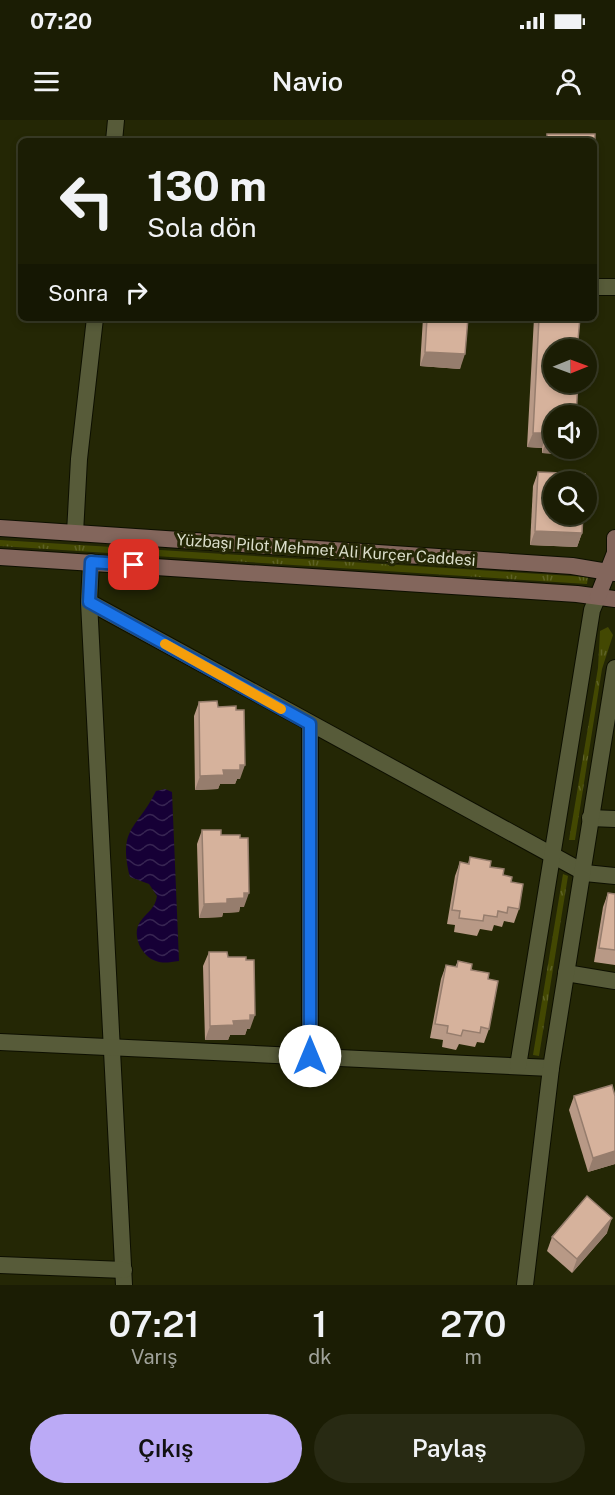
<!DOCTYPE html>
<html lang="tr">
<meta charset="utf-8">
<style>
body{margin:0;font-family:"Public Sans",sans-serif;background:#282a13;color:#f1f3f6;height:100vh;display:flex;flex-direction:column;font-size:22px;white-space:nowrap}
*{box-sizing:border-box;margin:0}
p{font-size:20px;color:#a0a29a}
.icon{flex:none;width:33px;height:33px;fill:none;stroke:currentColor;stroke-width:2;stroke-linecap:round;stroke-linejoin:round}
.map{position:relative;height:1165px;overflow:hidden}
.details{display:flex;flex-direction:column;background:#1b1d04;flex:1}
.details>*{flex:none}
.banner{position:absolute;left:18px;top:18px;width:579px;height:183px;border-radius:9px;box-shadow:0 3px 9px #0003,0 0 0 2px #393b26;background:#1b1d04;color:#f1f3f6;overflow:hidden}
.needle{width:39px;rotate:89deg}
.buttons{position:absolute;left:543px;top:219px;display:grid;gap:12px}
.buttons a{display:grid;place-items:center;width:54px;height:54px;border-radius:50%;background:#1b1d04;box-shadow:0 3px 9px #0003,0 0 0 2px #393b26;font-size:30px}
.pin{position:absolute;display:grid;place-items:center;width:51px;height:51px;color:#fff;margin:-26px;border-radius:12px;box-shadow:0 3px 9px #0006}
.me{position:absolute;width:66px;margin:-33px;rotate:0deg;stroke-linejoin:round;filter:drop-shadow(0 0 4px #0008)}
.turn{display:flex;align-items:center;gap:21px;height:126px;padding:0 30px;font-size:27px}
.turn .icon{width:78px;height:78px;stroke-width:2.5}
.turn b{display:block;font-size:42px;line-height:51px}
.then{display:flex;align-items:center;height:57px;padding:0 30px;background:#0003;gap:12px;font-size:22px}
.eta{display:flex;justify-content:space-evenly;align-items:center;height:102px;text-align:center}
.eta b{font-size:36px;font-weight:600;line-height:42px}
.cta{display:flex;gap:12px;margin-top:auto;padding:12px 30px}
.cta a{flex:1;height:69px;border-radius:36px;background:#bbaaf6;color:#111;font-size:24px;font-weight:600;line-height:69px;text-align:center}
.cta a+a{background:#282a13;color:#f1f3f6}
.status{display:flex;justify-content:space-between;align-items:center;height:42px;padding:0 30px;background:#1b1d04;direction:ltr}
.status svg{height:16px;fill:currentColor}
header{display:flex;justify-content:space-between;align-items:center;height:78px;padding:0 30px;background:#1b1d04;font-size:27px;font-weight:600}
.map>svg:first-child{display:block}
.grass{fill:url(#grass-tufts)}
.water{fill:url(#water-waves)}
.lines{fill:none;stroke-linecap:round;stroke-linejoin:round}
.minor-casing{stroke:#0d0f00;stroke-width:18}
.secondary-casing{stroke:#0d0f00;stroke-width:18}
.minor{stroke:#575b39;stroke-width:16}
.secondary{stroke:#83665c;stroke-width:16}
.wall{fill:#b89986}
.shaded-wall{fill:#967d6d}
.building{fill:#d6b29c;stroke:#967d6d;stroke-width:1.5}
.route-casing{stroke:#114b97;stroke-width:15}
.route{stroke:#1a73e8;stroke-width:10}
.slow{stroke:#f59e0b;stroke-width:10}
.labels{text-anchor:middle;dominant-baseline:central;stroke-width:6;stroke-linejoin:round;paint-order:stroke}
.street-label{font-size:16px;fill:#daddca;stroke:#242705}
</style>
<div class="status"><b>07:20</b><svg viewBox="0 0 49 12"><path d="M0 12V9h3v3zM5 12V6h3v6zM10 12V3h3v9zM15 12V0h3v12zM26 1h20v11H26zM47 4h2v5h-2z"/></svg></div>
<header><svg class="icon" aria-label="menu" viewBox="0 0 24 24"><path d="M4 6h16M4 12h16M4 18h16"/></svg>Navio<svg class="icon" aria-label="person" viewBox="0 0 24 24"><circle cx="12" cy="8" r="4"/><path d="M4 21q1-7 8-7t8 7"/></svg></header>
<div class="map">
<svg width="615" height="1165" viewBox="0 0 615 1165">
<defs>
<pattern id="grass-tufts" width="24" height="20" patternUnits="userSpaceOnUse" patternTransform="scale(1.5)"><rect width="24" height="20" fill="#434802"/><path d="M3 7l-1-3M5 7V3M7 7l1-3M15 17l-1-3M17 17v-4M19 17l1-3" fill="none" stroke="#5e6226"/></pattern>
<pattern id="water-waves" width="16" height="10" patternUnits="userSpaceOnUse" patternTransform="scale(1.5)"><rect width="16" height="10" fill="#160036"/><path d="M0 5q4-4 8 0t8 0" fill="none" stroke="#372552"/></pattern>
</defs>
<rect width="100%" height="100%" fill="#242705"/>
<g class="grass">
<path d="M0 420 588 457 587 464 0 426Z"/>
<path d="M608 507 613 515 602 549 575 720H569L598 548 600 511Z"/>
<path d="M563 754 568 756 539 936 533 935Z"/>
</g>
<path class="water" d="M165 669 172 672 179 841C170 842 164 844 156 841 142 837 131 815 140 802 147 792 155 789 157 776L149 764 130 757C118 707 136 711 156 671Z"/>
<g class="lines">
<defs>
<g id="minor">
<path d="M114 21 116 0"/>
<path d="M594 167H615"/>
<path d="M75 413 79 339 95 198"/>
<path d="M91 442 89 482 124 1165"/>
<path d="M89 482 585 753 615 756"/>
<path d="M310 604V936"/>
<path d="M590 698 615 699"/>
<path d="M566 853 615 861"/>
<path d="M0 922 551 948"/>
<path d="M518 946 592 490 598 476"/>
<path d="M0 1145 124 1150"/>
<path d="M525 1165 551 948 615 548"/>
</g>
<g id="secondary">
<path d="M0 408 572 446 615 453"/>
<path d="M0 437 577 474 615 479"/>
<path d="M598 476 615 433V418"/>
</g>
</defs>
<use href="#minor" class="minor-casing"/>
<use href="#secondary" class="secondary-casing"/>
<use href="#minor" class="minor"/>
<use href="#secondary" class="secondary"/>
</g>
<g class="wall">
<path d="M423 198H468L460 249 420 246Z"/>
<path d="M534 198H580L554 328H571L570 330 560 329 558 334 542 333V328L527 327Z"/>
<path d="M538 352 582 413 577 427 530 425 533 366Z"/>
<path d="M199 582 218 587 240 659H237L235 664H220L218 669 195 670 194 596Z"/>
<path d="M202 710 221 715 244 787H240L239 792 223 793 222 797 199 798 197 724Z"/>
<path d="M470 737 490 747 503 755 519 789 514 803 504 801 502 807 494 805 492 811 480 809 477 816 454 812 455 805 447 804 455 756 460 742 468 744Z"/>
<path d="M608 773 615 774V845L594 842 603 787Z"/>
<path d="M209 832 228 837 250 909H247L245 915H230L228 920H205L203 846Z"/>
<path d="M458 841 488 859 489 909 484 923 477 922 475 927 459 924 456 930 442 927 443 920 430 918 441 859 446 845 455 847Z"/>
<path d="M574 976 615 1044 588 1052 569 990Z"/>
<path d="M607 1113 572 1153 547 1131 552 1117Z"/>
</g>
<g class="shaded-wall">
<path d="M425 232 465 234 460 249 420 246Z"/>
<path d="M533 313H547L542 328 527 327Z"/>
<path d="M547 319H554V328H571L570 330 560 329 558 334 542 333Z"/>
<path d="M535 411 582 413 577 427 530 425Z"/>
<path d="M240 645H245L240 659H237L235 664H220L218 669 195 670 200 656 223 650Z"/>
<path d="M244 773H249L244 787H240L239 792 223 793 222 797 199 798 204 784 227 779Z"/>
<path d="M250 895H255L250 909H247L245 915H230L228 920H205L210 906 233 901Z"/>
<path d="M615 1031V1044L588 1052 593 1038Z"/>
<path d="M612 1098 607 1113 572 1153 577 1139Z"/>
</g>
<g class="building">
<path d="M547 14H595L594 73V21H547Z"/>
<path d="M427 198H468L465 234 425 232Z"/>
<path d="M539 198H580L577 230H554V262H578L576 296H554V319H547V313H533Z"/>
<path d="M538 352 585 354 584 362H554V394H583L582 413 535 411Z"/>
<path d="M217 581 218 587 236 586V590H244L245 645H240V650H223L224 655 200 656 199 582Z"/>
<path d="M202 710H221V715H240V718H248L249 773H244V778L227 779V783L204 784Z"/>
<path d="M470 737 491 741 490 747 504 749 503 755 512 757 511 762 523 764 519 789 508 787 507 793 498 791 497 797 484 795 483 801 459 798 460 791 452 790 460 742 469 744Z"/>
<path d="M608 773 615 774V830L599 828Z"/>
<path d="M209 832H227L228 837H246V840H254L255 895H250V900L233 901 234 905 210 906Z"/>
<path d="M458 841 472 844 471 850 489 853 488 859 498 861 489 909 481 907 480 913 463 910 461 916 447 913 448 906 435 904 446 845 457 847Z"/>
<path d="M612 965 615 976V1031L593 1038 574 976Z"/>
<path d="M587 1076 612 1098 577 1139 552 1117Z"/>
</g>
<g class="lines">
<defs>
<path id="route" d="M134 445 91 442 89 482 310 604V936"/>
</defs>
<use href="#route" class="route-casing"/>
<use href="#route" class="route"/>
<path class="slow" d="M165 524 281 589"/>
</g>
<g class="labels">
<g class="street-label">
<text transform="translate(326 430) rotate(4)">Yüzbaşı Pilot Mehmet Ali Kurçer Caddesi</text>
</g>
</g>
</svg>
<div class="buttons">
<a><svg class="needle" viewBox="-14 -14 28 28"><path d="M0-13l5 13h-10z" fill="#e53935"/><path d="M0 13l5-13h-10z" fill="#a0a29a"/></svg></a>
<a><svg class="icon" aria-label="sound" viewBox="0 0 24 24"><path d="M4 9h4l5-4v14l-5-4H4zM17 9q2 3 0 6"/></svg></a>
<a><svg class="icon" aria-label="search" viewBox="0 0 24 24"><circle cx="10" cy="10" r="6"/><path d="M15 15l6 6"/></svg></a>
</div>
<div class="pin" style="left:134px;top:445px;background:#d93025"><svg class="icon" aria-label="arrive" viewBox="0 0 24 24"><path d="M6 21V4h12l-3 4 3 4H6"/></svg></div>
<svg class="me" style="left:310px;top:936px" viewBox="-20 -20 40 40"><circle r="19" fill="#fff"/><path d="M0-13L10 11 0 6-10 11z" fill="#1a73e8"/></svg>
<div class="banner">
<div class="turn"><svg class="icon" aria-label="left" viewBox="0 0 24 24"><path d="M17 20v-9H6M10 6l-5 5 5 5"/></svg><div><b>130 m</b>Sola dön</div></div>
<div class="then">Sonra<svg class="icon" aria-label="right" viewBox="0 0 24 24"><path d="M7 20v-9h11M14 6l5 5-5 5"/></svg></div>
</div>
</div>
<section class="details">
<div class="eta">
<div><b>07:21</b><p>Varış</p></div>
<div><b>1</b><p>dk</p></div>
<div><b>270</b><p>m</p></div>
</div>
<div class="cta"><a>Çıkış</a><a>Paylaş</a></div>
</section>
